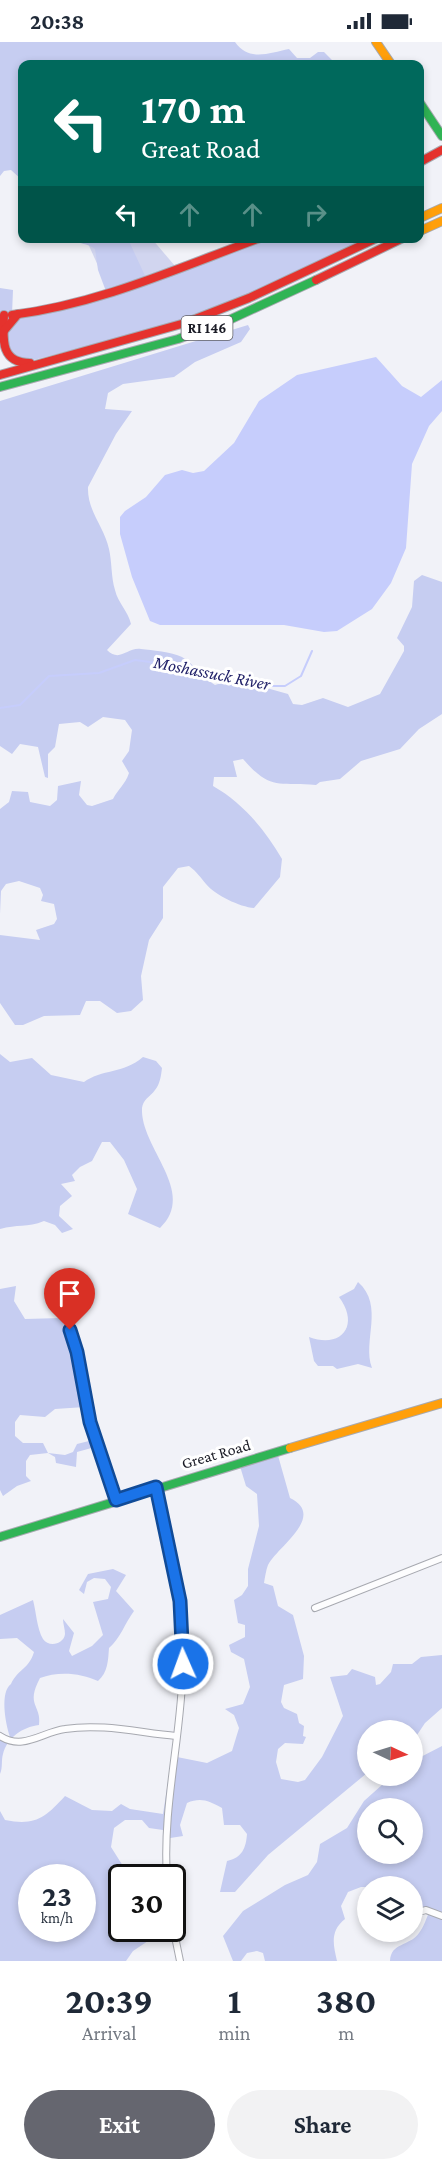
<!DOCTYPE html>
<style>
body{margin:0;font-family:"Crimson Pro",serif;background:#f2f2f3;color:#1f2937;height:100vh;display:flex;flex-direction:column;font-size:22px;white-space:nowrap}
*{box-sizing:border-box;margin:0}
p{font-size:20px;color:#747a83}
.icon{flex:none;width:33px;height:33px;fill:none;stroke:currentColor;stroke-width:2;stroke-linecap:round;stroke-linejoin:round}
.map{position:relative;height:1919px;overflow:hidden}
.details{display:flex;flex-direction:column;background:#fff;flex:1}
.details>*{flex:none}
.top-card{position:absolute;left:18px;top:18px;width:406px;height:183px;border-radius:12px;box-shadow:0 3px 9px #0003;background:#00695c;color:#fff;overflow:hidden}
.needle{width:39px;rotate:94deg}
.controls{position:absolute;left:357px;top:1678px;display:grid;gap:12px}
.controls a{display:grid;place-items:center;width:66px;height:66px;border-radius:50%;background:#fff;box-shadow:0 3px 9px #0003;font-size:30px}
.speed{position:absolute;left:18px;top:1822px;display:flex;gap:12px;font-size:30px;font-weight:700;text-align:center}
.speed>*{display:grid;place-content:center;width:78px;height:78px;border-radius:50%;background:#fff;box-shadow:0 3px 9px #0003;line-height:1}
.speed small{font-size:15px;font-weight:400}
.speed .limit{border:3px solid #111;border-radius:9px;background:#fff;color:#111}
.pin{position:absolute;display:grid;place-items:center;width:51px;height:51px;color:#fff;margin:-62px -26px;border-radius:50% 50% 50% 0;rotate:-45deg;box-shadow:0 0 6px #0007}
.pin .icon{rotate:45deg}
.me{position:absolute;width:66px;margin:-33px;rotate:358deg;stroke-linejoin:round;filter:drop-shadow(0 0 4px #0008)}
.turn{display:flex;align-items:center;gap:21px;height:126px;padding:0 24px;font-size:27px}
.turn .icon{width:78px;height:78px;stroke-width:2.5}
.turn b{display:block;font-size:42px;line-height:51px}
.lanes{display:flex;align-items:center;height:57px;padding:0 24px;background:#0003;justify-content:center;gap:30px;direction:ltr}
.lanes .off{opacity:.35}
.eta{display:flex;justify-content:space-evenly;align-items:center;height:102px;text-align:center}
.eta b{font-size:36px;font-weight:700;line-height:42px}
.primary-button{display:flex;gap:12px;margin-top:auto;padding:12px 24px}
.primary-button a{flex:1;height:69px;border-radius:36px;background:#65666f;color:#fff;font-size:24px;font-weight:700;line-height:69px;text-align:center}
.primary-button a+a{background:#f2f2f3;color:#1f2937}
.status{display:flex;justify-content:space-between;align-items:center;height:42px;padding:0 30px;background:#fff;direction:ltr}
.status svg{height:16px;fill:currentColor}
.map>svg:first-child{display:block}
.green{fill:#d1d5ef}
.forest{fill:#c6cdf1;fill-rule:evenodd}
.water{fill:#c6cdfc}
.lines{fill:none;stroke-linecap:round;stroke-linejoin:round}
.stream{stroke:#c6cdfc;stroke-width:2}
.street-casing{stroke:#a7a9b0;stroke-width:8}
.fast-casing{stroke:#a7a9b0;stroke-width:10}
.slow-casing{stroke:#a7a9b0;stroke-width:10}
.jam-casing{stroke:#a7a9b0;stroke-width:10}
.street{stroke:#fdfdfe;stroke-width:6}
.fast{stroke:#30b455;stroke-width:8}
.slow{stroke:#ff9f0a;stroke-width:8}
.jam{stroke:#e5322d;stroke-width:8}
.route-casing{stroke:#114b97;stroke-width:15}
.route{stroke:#1a73e8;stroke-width:10}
.labels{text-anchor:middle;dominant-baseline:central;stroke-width:6;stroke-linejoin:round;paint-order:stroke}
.shield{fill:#fff;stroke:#5f5f66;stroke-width:1.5}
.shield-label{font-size:15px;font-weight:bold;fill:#1a1b25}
.street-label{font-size:16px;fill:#1a1b25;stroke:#fff}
.water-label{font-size:18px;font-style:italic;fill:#222269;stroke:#fff}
</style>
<div class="status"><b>20:38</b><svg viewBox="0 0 49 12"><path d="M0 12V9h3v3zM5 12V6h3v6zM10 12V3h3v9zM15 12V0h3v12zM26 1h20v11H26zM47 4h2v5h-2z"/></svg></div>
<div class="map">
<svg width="442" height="1919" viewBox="0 0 442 1919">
<rect width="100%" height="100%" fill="#f1f2f8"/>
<path class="green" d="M86 197H152L175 224 108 246Z"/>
<g class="forest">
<path d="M0 0H235C249 20 269 11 289 7L297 16H310L318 10H324L336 22H22V138L11 128 4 129 0 134Z"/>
<path d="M70 197H128L147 238 260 197H377L210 272 26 320 10 317 0 273V246L13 248 12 272 107 252 98 228 95 207C87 201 79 202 70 197Z"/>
<path d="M248 283 250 287 241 300 195 320 174 335 123 342 108 351 105 367 132 369 116 392 88 445C87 469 104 484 109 507 112 520 111 535 115 548 118 561 128 569 131 582L107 608C120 621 127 605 141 607 152 608 171 610 182 615 193 621 203 636 215 643L234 637 288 652 293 662 302 663 323 656 348 665 380 652 404 609V604L397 596 412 565 414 539 422 533 442 540V672L419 687 400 707 361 719 340 737 320 740 316 743C277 740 271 749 243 717L233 719 237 735H214L213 744C243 761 265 788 282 817L280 835 254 866C240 865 215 853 206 842 200 835 197 830 189 824L178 826 163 845V876L149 898 141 934 143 958 131 969 117 971 100 959H86L80 973 44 974 23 983H15L0 961V893L40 898 36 888 54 882 57 877 54 862 41 859 43 853 40 846 19 839 6 842 1 849 0 872V767L9 760 12 749 28 750 30 760 50 764 57 758 58 744 81 739 79 753 87 763 92 764 113 757C118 747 125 743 129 731L122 719 129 709 132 688 125 678 103 675 88 685 80 680 59 682 55 705 48 712V736L45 735 38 705 20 702 12 712 0 704V359Z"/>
<path d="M0 1012 10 1020 32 1016 51 1033 84 1040C102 1027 123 1032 143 1015L156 1019 162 1026C161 1034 160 1042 155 1048 150 1055 143 1057 142 1066 140 1106 198 1150 160 1186L128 1172 137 1147 124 1118 110 1100H102L92 1119 80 1125 72 1133 75 1139 61 1142 72 1154 60 1164 59 1174 73 1187 62 1191 55 1183 44 1179C27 1186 17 1182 0 1187Z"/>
<path d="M358 1240C385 1264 362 1299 372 1326L358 1322 337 1327 333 1324H318L314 1319 309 1295C342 1307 360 1283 339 1255L354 1247Z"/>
<path d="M16 1244 14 1259 25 1277 61 1276 76 1310 85 1365 55 1367 45 1375 20 1373 15 1380V1394L23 1401H43L48 1411 65 1413 73 1410 77 1402 93 1398 95 1405 77 1410 76 1425 56 1421 55 1415 48 1411 30 1413 26 1419V1434L31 1439 17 1444 3 1454 0 1448V1247Z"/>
<path d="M277 1410 290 1456C327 1474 277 1505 268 1523 266 1528 265 1535 264 1541L273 1544 278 1564 293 1573 304 1614 303 1637 284 1643 281 1660 284 1666 297 1672 299 1681 304 1684 303 1694 306 1695 303 1702 285 1701 278 1707 276 1720 281 1737 298 1740 305 1738 322 1715 343 1674 330 1635 347 1633 352 1627 375 1635 376 1643 380 1642 391 1630 393 1622H412L421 1615 442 1613V1666L425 1681 413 1699 412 1689H368L367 1731 268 1813 235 1850H220L227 1819C242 1816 246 1806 247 1792L240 1783H224L222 1766C209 1759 201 1755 187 1761L180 1783 183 1794 164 1797 163 1788 149 1786 142 1778H125L114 1786 111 1805 123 1824C115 1843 121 1866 122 1887H171L172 1892 154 1895 133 1909 126 1919H0V1769L5 1778C35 1784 45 1776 65 1754L92 1768 112 1769 121 1762 130 1767 163 1772 172 1714 207 1721 232 1709 239 1686 234 1673 225 1667 243 1662 250 1645 244 1617 231 1610 229 1603 245 1595V1583L238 1581 234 1558 242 1553 248 1544V1527L259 1484 257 1452 246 1444 239 1421ZM32 1836H82V1887H32Z"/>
<path d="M113 1527 126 1533 116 1549 134 1569C125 1581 120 1597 109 1606 108 1619 108 1630 98 1639 81 1631 58 1629 40 1636 25 1664 42 1663 39 1683 22 1685 7 1696 3 1712 1 1719 3 1725 0 1732V1690L10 1695C5 1680 0 1650 11 1642 18 1627 29 1627 34 1610L17 1596 0 1597V1573L33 1558C36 1569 37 1587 43 1597 49 1606 64 1602 65 1592 65 1587 63 1582 63 1577L74 1591 69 1609 72 1614 92 1604 103 1593 93 1560 108 1557 111 1545 105 1537 94 1536 87 1540 84 1552 79 1548 88 1532Z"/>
<path d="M442 1704V1919H390C391 1900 409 1905 419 1891 424 1885 426 1876 430 1869L413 1865 412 1845H361L348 1850 341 1864 345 1877C330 1889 333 1902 337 1919H265L263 1911 257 1909 247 1911 241 1919H233L223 1894 243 1869 285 1843 308 1833 317 1820 320 1802 347 1786 364 1759 392 1734H412L413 1719ZM368 1767H412V1812H368Z"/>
</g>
<path class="water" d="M376 315 402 344 421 355 442 338V369L429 384 412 422 406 506 391 541 372 567 337 589 324 590 284 583H160L150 579 132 535 120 492V475L125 469 146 455 165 433 182 428 193 431 204 429 234 401 259 359 297 333Z"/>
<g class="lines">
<path class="stream" d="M0 666 20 663 49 634 99 631 135 618 203 627 258 644H285L301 634 312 609"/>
<defs>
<g id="street">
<path d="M61 1256 77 1310 90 1380 116 1458"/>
<path d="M156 1445C169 1504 183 1561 183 1621 182 1693 162 1764 167 1836"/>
<path d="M315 1566 442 1516"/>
<path d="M0 1694C23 1709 42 1690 65 1687 102 1681 140 1691 176 1694"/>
<path d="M415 1871 426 1868 442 1874"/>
<path d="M172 1880 180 1919"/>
</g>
<g id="fast">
<path d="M420 61 442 94"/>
<path d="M0 345 178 297 229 278 316 238"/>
<path d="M0 1495 290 1406"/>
</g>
<g id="slow">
<path d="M376 0 391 22"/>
<path d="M420 176 442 166"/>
<path d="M420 189 442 179"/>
<path d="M290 1406 442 1361"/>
</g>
<g id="jam">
<path d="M420 120 442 108"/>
<path d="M316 238 403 196"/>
<path d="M4 273C3 297 0 321 30 321"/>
<path d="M12 273C99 262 178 226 260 196"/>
<path d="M3 290 18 272"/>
<path d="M0 333 185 281 249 256 377 196"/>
</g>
</defs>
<use href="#street" class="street-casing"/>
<use href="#fast" class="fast-casing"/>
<use href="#slow" class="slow-casing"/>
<use href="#jam" class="jam-casing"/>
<use href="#street" class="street"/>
<use href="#fast" class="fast"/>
<use href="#slow" class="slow"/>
<use href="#jam" class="jam"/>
</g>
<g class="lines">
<defs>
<path id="route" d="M70 1288 77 1310 90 1380 116 1458 156 1445 180 1559 183 1622"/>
</defs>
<use href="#route" class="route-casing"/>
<use href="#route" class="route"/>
</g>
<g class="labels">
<rect class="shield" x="181.5" y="274" width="51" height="24" rx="4.5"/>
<g class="shield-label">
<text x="207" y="286">RI 146</text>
</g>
<g class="street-label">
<text transform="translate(216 1412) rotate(-16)">Great Road</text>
</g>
<g class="water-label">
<text transform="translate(212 631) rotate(11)">Moshassuck River</text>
</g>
</g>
</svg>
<div class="controls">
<a><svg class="needle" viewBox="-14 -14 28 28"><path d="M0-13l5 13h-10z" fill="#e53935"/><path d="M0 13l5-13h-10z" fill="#747a83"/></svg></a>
<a><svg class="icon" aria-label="search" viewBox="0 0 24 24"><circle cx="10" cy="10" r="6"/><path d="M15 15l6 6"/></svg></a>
<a><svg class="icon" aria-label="layers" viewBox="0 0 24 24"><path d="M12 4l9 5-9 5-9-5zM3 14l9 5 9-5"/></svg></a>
</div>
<div class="speed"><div>23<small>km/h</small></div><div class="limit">30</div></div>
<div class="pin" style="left:70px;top:1288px;background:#d93025"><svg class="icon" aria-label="arrive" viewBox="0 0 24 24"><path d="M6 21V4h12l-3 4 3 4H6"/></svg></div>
<svg class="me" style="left:183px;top:1622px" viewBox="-20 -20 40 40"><circle r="17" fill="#1a73e8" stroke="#fff" stroke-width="3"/><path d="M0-11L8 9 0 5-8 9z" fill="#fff"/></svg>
<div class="top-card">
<div class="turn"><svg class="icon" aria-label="left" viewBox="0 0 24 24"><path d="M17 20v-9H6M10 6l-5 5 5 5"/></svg><div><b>170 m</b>Great Road</div></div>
<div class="lanes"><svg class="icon" aria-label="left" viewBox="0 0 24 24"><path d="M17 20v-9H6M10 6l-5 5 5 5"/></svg><svg class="icon off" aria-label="ahead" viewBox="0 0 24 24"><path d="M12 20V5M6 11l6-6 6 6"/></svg><svg class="icon off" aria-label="ahead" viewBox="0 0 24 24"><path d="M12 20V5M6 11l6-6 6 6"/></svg><svg class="icon off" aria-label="right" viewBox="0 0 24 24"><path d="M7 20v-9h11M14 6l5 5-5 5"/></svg></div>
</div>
</div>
<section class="details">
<div class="eta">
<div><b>20:39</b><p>Arrival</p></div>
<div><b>1</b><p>min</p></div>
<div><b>380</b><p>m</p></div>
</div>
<div class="primary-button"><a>Exit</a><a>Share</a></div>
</section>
